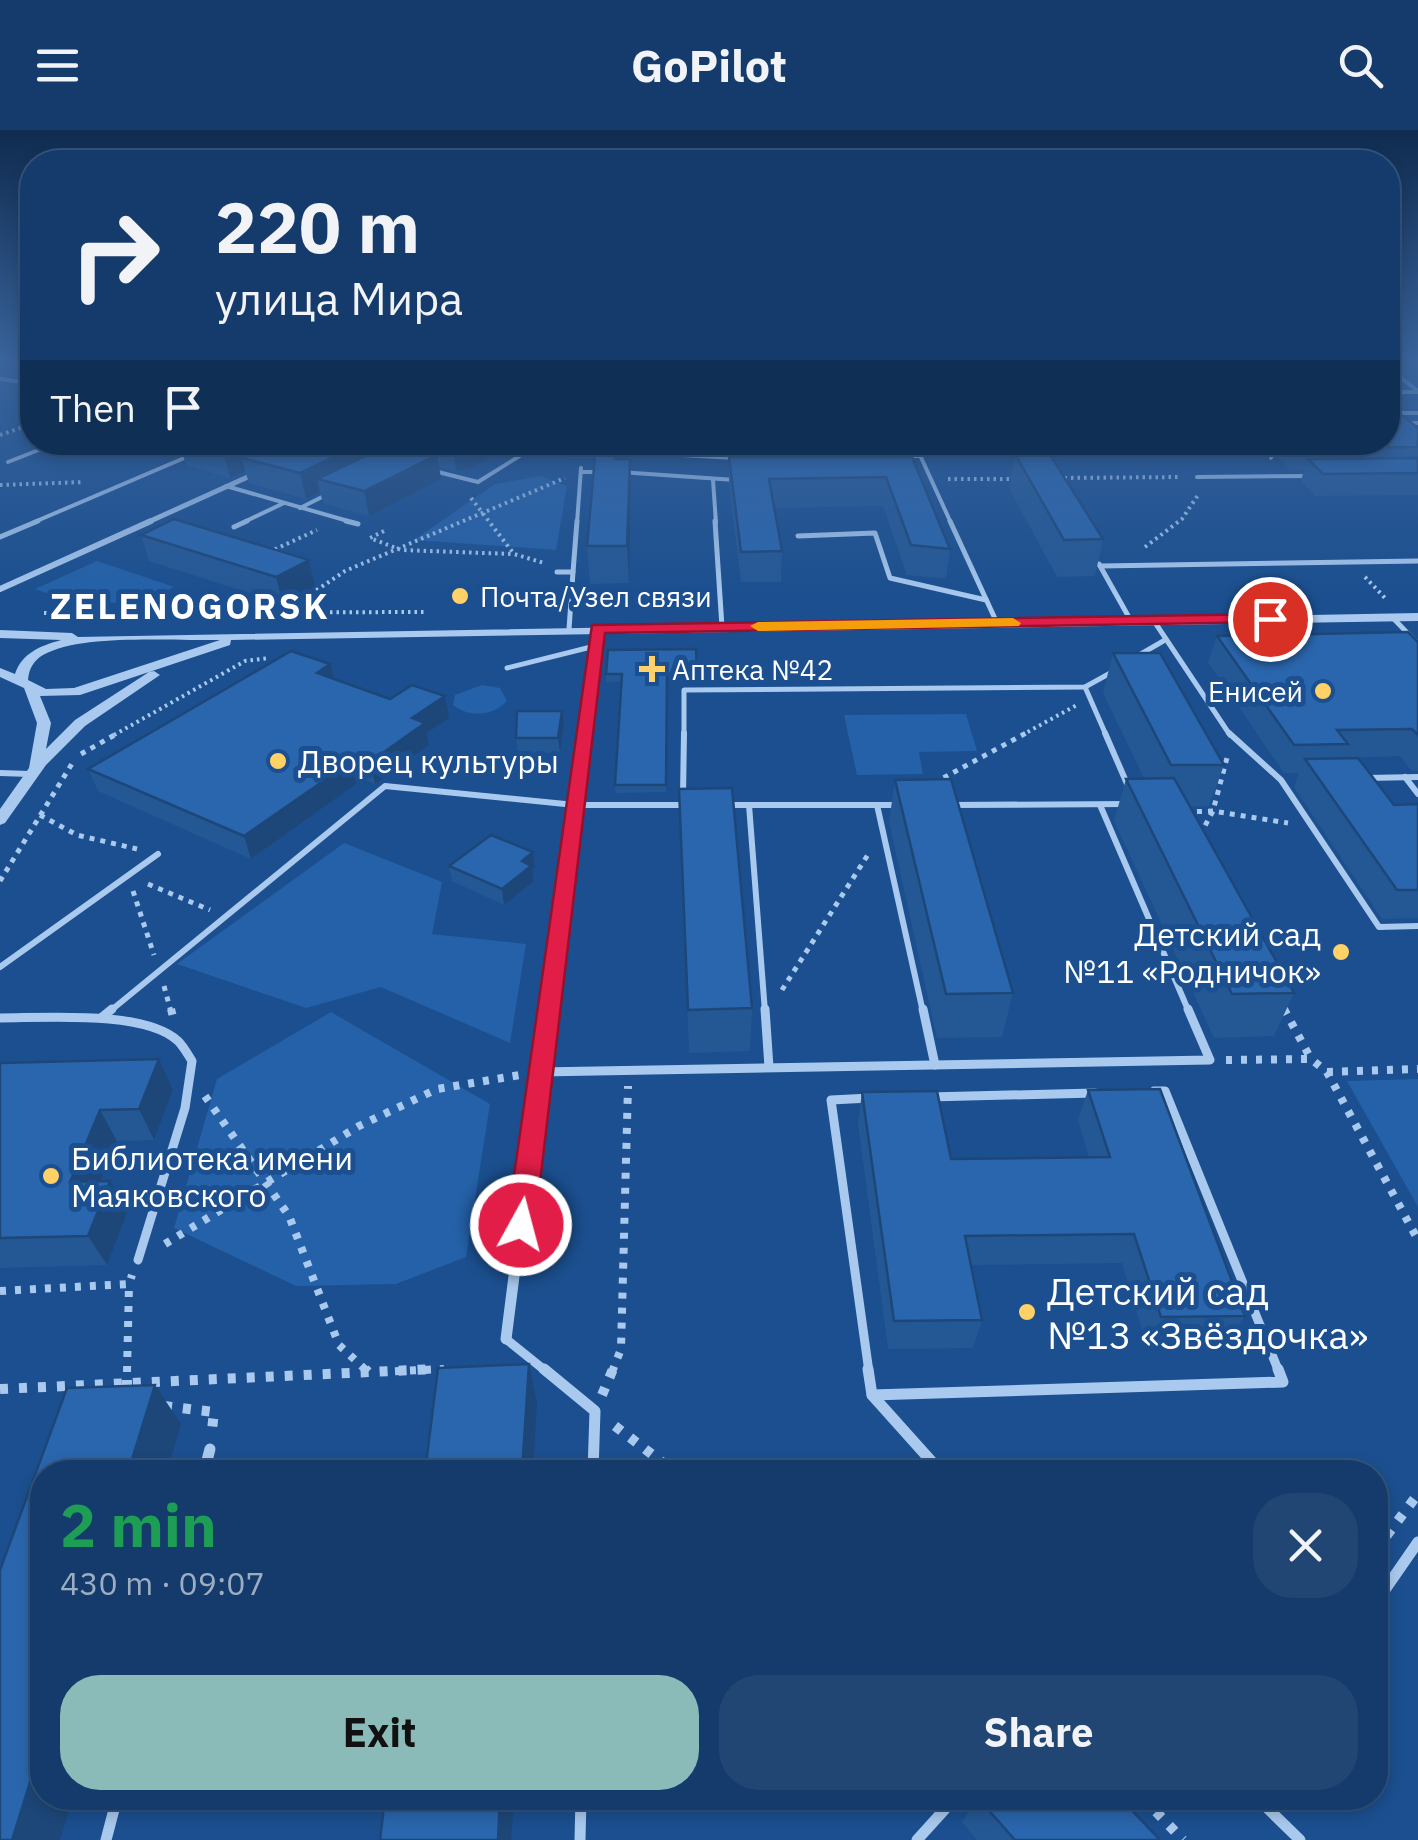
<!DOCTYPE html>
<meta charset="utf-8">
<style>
body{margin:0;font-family:"IBM Plex Sans",sans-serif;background:#214673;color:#f1f3f6;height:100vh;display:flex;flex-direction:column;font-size:38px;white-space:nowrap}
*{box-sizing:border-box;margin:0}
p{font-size:32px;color:#9dadc1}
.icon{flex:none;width:55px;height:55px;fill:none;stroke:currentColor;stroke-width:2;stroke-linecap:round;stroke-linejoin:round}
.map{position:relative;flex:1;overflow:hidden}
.details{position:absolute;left:30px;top:1330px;width:1358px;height:350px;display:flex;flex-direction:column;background:#143b6b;border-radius:40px;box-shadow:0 5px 15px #0003,0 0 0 2px #33557e}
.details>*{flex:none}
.guide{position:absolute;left:20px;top:20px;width:1380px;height:305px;border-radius:40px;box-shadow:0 5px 15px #0003,0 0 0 2px #33557e;background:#143b6b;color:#f1f3f6;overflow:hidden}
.pin{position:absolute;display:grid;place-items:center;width:85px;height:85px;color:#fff;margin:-42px;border:5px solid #fff;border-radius:50%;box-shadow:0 2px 10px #0007}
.me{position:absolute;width:110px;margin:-55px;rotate:7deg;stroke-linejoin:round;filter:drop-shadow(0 0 8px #0008)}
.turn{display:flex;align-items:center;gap:35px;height:210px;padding:0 30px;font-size:45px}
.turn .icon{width:130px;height:130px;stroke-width:2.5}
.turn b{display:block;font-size:70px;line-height:85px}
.then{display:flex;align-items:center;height:95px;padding:0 30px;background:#0003;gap:20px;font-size:38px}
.round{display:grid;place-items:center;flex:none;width:105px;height:105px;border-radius:40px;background:#214673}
.summary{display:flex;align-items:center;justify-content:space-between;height:170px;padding:0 30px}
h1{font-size:60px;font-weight:800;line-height:75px;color:#1e9e55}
.cta{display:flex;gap:20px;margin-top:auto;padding:20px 30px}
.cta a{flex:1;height:115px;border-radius:40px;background:#8bbbb9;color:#111;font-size:40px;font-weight:800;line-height:115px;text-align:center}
.cta a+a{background:#214673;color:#f1f3f6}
header{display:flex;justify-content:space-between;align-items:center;height:130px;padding:0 30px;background:#143b6b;font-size:45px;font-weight:800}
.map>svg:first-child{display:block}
.green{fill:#2461a8}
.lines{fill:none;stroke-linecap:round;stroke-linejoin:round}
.path-far3{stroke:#a9c9ee;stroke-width:4;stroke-dasharray:2.5 4;stroke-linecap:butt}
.path-far2{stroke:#a9c9ee;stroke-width:5;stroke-dasharray:5 6;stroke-linecap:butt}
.path-far1{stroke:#a9c9ee;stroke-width:8;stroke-dasharray:6 9;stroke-linecap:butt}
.path{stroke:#a9c9ee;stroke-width:10;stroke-dasharray:8 11;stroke-linecap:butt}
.service-far4{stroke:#a9c9ee;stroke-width:4}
.service-far3{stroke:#a9c9ee;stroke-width:5}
.service-far2{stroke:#a9c9ee;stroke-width:6}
.service-far1{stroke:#a9c9ee;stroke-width:9}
.service{stroke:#a9c9ee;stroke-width:11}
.minor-far3{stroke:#a9c9ee;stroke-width:5}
.minor-far2{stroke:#a9c9ee;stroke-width:6}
.minor-far1{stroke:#a9c9ee;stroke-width:9}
.minor{stroke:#a9c9ee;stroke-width:11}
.tertiary{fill:#a9c9ee;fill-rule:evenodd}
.wall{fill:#245895}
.shaded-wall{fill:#1d4779}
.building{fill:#2a66ad;stroke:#1d4779;stroke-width:2.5}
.route{fill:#e11d48;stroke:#92132f;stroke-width:2.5}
.slow{fill:#f59e0b}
.poi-dot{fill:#ffd166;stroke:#1b4f8f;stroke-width:4}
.labels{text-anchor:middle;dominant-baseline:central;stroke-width:10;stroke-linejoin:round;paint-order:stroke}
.far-poi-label{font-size:28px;fill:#fff;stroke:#1b4f8f;text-anchor:start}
.poi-label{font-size:32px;fill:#fff;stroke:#1b4f8f;text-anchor:start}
.far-district-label{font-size:35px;font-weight:bold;letter-spacing:2.5px;fill:#fff;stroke:#1b4f8f}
.near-poi-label{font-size:38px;fill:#fff;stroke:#1b4f8f;text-anchor:start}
</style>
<header><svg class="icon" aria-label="menu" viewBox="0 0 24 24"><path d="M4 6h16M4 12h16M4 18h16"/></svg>GoPilot<svg class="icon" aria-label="search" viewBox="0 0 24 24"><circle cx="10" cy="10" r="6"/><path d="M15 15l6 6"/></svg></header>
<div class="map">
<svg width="1418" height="1710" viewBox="0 0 1418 1710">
<rect width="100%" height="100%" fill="#1b4f8f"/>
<g class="green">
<path d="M541 346 567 356 556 420 414 410 495 354Z"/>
<path d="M97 431 174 457 153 468 135 464C104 484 67 471 35 459Z"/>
<path d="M482 555 500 558 507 571C493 586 469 588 453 575L455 565Z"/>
<path d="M966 584 977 621 919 622 923 644 857 645 844 585Z"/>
<path d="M344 713 442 752 432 804 526 814 510 913 381 857 306 878 177 834Z"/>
<path d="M331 882 490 974 466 1127 396 1154 296 1156 174 1098 217 949Z"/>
<path d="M1418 949V1077L1347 951Z"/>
</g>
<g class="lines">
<g class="path-far3">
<path d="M0 305 32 294"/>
<path d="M1258 312 1272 329"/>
<path d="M1058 348 1181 347"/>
<path d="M948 349H1016"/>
<path d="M0 355 84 352"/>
<path d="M471 368 514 424 544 433"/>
<path d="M384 401 370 408 401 420 513 424"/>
<path d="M1145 417 1182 389 1198 365"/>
<path d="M269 422 317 400"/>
<path d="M1365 447 1385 468"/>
<path d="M284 482 345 441 565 348"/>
<path d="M44 483 427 482"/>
<path d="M114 605 245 531 269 528"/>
<path d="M1022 605 1077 575"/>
</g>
<g class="path-far2">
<path d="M81 624 118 603"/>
<path d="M934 653 1026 603"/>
<path d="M1186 682 1213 681 1288 693"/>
<path d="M40 685 77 705 137 719"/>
<path d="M1200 705 1213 681 1228 624"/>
<path d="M0 751 73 632"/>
<path d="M148 754 210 780"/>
<path d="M133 761 154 825"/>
<path d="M164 856 171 882"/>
<path d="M782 860 869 723"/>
<path d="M1283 878 1285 882"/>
</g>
<g class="path-far1">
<path d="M171 879 173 887"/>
<path d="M1284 879 1311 929"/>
<path d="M1226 930 1311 929 1327 942 1418 1110"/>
<path d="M1327 942 1418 939"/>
<path d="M205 966 289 1086 339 1215 368 1242"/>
<path d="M165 1114 359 996 437 959 520 945"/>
<path d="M0 1161 129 1154 132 1145"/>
<path d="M127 1242 129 1154"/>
<path d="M380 1242 444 1239"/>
<path d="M612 1242 621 1219 628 956"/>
</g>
<g class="path">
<path d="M365 1239 368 1242"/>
<path d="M127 1258V1239"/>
<path d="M0 1259 436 1239"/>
<path d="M602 1265 613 1239"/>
<path d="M164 1276 214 1282 212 1300"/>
<path d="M615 1296 675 1342"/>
<path d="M1375 1421 1418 1364"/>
<path d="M1143 1668 1183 1710"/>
</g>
<g class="service-far4">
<path d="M1388 238 1418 261"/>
<path d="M0 249 32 253"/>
<path d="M1388 262H1418"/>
<path d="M1388 283H1418"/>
<path d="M1388 294 1418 293"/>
<path d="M654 312 682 325 735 328"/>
<path d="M914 312 951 393"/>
<path d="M794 328 920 326"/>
<path d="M8 332 59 312"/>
<path d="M434 341 478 352 542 312"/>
<path d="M581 342H601"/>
<path d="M620 342 735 350"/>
<path d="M1197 347 1309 346"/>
<path d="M713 350 716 393"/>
<path d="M226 356 355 393"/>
<path d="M300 378 328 364"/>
<path d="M32 393 189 326"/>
<path d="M242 393 284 373"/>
<path d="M577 393 581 338"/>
</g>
<g class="service-far3">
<path d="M346 391 358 394"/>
<path d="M715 391 722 497"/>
<path d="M950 391 997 493"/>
<path d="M234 397 247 391"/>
<path d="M798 406 875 403 890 448 986 470"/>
<path d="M0 407 38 391"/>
<path d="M1099 434 1131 491"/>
<path d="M1100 436 1418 431"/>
<path d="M557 442H573L569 499"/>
<path d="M573 442 577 391"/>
<path d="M1392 487 1418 514"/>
<path d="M1154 491 1230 605"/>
<path d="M1134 528 1165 510"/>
<path d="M507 538 595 516"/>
<path d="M1085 557 1106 605"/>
<path d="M684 605V560L1085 557 1114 541"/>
</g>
<g class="service-far2">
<path d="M1105 603 1128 656"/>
<path d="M1229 603 1281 650 1379 797 1418 796"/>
<path d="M0 643 30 644"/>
<path d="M1405 647 1418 664"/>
<path d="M1366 648 1418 647"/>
<path d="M683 666 684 603"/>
<path d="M727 675H898"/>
<path d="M749 675 765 882"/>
<path d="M877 675 923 882"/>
<path d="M952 675 1128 674"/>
<path d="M1100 675 1189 882"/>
<path d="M0 837 158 724"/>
<path d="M109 882 385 656 575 675H688"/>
</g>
<g class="service-far1">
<path d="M765 879 769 937"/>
<path d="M923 879 935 935"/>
<path d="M0 888C44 888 145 880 178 911 184 917 188 925 192 931L185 978 138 1130"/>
<path d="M101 888 112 879"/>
<path d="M540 942 1210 930 1188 879"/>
<path d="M1154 961H1165L1279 1242"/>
<path d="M929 967 1095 963"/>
<path d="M506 1209 547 1242"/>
<path d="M869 1242 831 970 870 968"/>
</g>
<g class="service">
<path d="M544 1239 595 1281 593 1342"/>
<path d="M868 1239 872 1265 941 1342"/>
<path d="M872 1265 1283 1252 1278 1239"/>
<path d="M204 1342 210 1319"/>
<path d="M1375 1474 1418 1412"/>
<path d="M1257 1668 1300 1710"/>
<path d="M106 1710 117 1668"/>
<path d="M580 1710 581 1668"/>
<path d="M917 1710 955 1668"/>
</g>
<path class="minor-far3" d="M146 393 259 342"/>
<g class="minor-far2">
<path d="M0 459 151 391"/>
<path d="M583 605 597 499"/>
</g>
<path class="minor-far1" d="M548 882 584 603"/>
<path class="minor" d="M506 1209 548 879"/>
<path class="tertiary" d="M1418 483V491L231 510 230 515 80 565 40 566 51 593 46 619 75 590 149 542 154 541 160 545 85 596 46 635 5 693 0 695V679L29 638 37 593 24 558 0 547V538L15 544C22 523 40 516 61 510L0 508V500L72 503 78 507ZM220 510 74 558 46 559 28 550C29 539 33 531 43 525 81 503 175 511 220 510Z"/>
</g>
<g class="wall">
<path d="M1394 229H1418V236H1402Z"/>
<path d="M1418 298V365L1315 366 1301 351 1304 340H1290L1264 312H1388Z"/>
<path d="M179 312H517L469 339 456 341 439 337 441 349 369 386 323 373 320 362 306 369 249 353 245 341 230 348 186 335Z"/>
<path d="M561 312H627L624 329 631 363 629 453 590 454 587 416 595 328 562 327Z"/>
<path d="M710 312H903L902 321 720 323V318H711Z"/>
<path d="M1015 324 1103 409 1095 446 1057 447 1009 358Z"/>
<path d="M729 327H912L950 419 946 449 907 445 883 376 774 378 782 421 781 452H741L729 356Z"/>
<path d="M141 405 315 456 283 474 149 431Z"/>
<path d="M1217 506 1418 512V641L1411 640 1400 626 1342 628 1394 675 1418 674V788L1382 789 1294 657 1299 643H1284L1208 532Z"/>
<path d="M696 519 697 551H667L666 662 615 663 621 551 606 552V544Z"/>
<path d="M1113 523 1224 635 1209 676H1190L1294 863 1274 906 1214 908 1114 691 1126 649 1144 648 1103 563Z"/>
<path d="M330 534 334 549 449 588 427 603 429 615 375 654 363 649 251 729 98 661 88 639Z"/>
<path d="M562 581 564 595 560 623H518L516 608Z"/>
<path d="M895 650 1013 863 1002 907 937 908 889 692Z"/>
<path d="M679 659 752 878 750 921 689 923Z"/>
<path d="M533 722 535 738 532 740 534 751 504 775 452 751 449 736Z"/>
<path d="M159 929 173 960 154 1010 117 1011 101 1051H110L128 1081 107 1135 0 1138V933Z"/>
<path d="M1088 960 1245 1186 1228 1214 1147 1216 1122 1133 971 1135 982 1190 973 1218 888 1219 858 993 862 962 951 1029 1089 1027 1078 990Z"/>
<path d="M978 1668 1160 1710H977L962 1692Z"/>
</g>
<g class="shaded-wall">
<path d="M247 312H310L242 328 245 341 230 348 223 322Z"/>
<path d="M366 312H407L408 319 317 349 320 362 306 369 300 343Z"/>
<path d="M468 312H517L469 339 456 341 453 316Z"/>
<path d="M621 312H627L622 339 620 314Z"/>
<path d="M437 325 441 349 369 386 364 361Z"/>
<path d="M630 329 631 363 629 453 627 416Z"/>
<path d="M309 430 315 456 283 474 276 447Z"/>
<path d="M330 534 336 556 317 543Z"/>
<path d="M445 566 449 588 427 603 429 615 375 654 370 632 412 588Z"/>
<path d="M562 581 564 595 560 623 558 608Z"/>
<path d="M358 627 363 649 251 729 244 706Z"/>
<path d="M533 722 535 738 532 740 534 751 504 775 502 759 522 731Z"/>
<path d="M159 929 173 960 154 1010 139 979Z"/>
<path d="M100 980 117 1011 88 1082 70 1052Z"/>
<path d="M110 1051 128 1081 107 1135 88 1106Z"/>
<path d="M529 1234 537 1273 533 1342H522Z"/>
<path d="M155 1255 181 1294 167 1342H128Z"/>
<path d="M42 1614V1668H73L60 1710H12Z"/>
<path d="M500 1668H514L511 1710H498Z"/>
</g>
<g class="building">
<path d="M1388 274 1418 298V317L1297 318 1291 312H1388Z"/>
<path d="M185 312H247L223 322Z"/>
<path d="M276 312H366L300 343 242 328Z"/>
<path d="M437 312H468L453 316Z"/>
<path d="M390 314 437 325 364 361 317 349Z"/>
<path d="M596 315 618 316 615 329H630L627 416H587Z"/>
<path d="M1049 323 1103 409 1064 410 1015 324Z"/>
<path d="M729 327H912L950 419 911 415 886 347 769 349 782 421 741 422Z"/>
<path d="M1418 328V343L1323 344 1308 329Z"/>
<path d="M174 389 309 430 276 447 141 405Z"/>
<path d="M1408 502 1418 512V605L1412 599 1337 600 1348 614 1294 615 1217 506Z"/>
<path d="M696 519 697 543 667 544 666 655H615L622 544H606L608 520Z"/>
<path d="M291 521 330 534 317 543 390 569 412 555 445 566 412 588 425 593 370 632 358 627 244 706 88 639Z"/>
<path d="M1113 523H1160L1224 635H1171Z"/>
<path d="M517 581H562L558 608H516Z"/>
<path d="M1358 628 1394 675 1418 674V760H1397L1305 629Z"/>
<path d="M1174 648 1294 863 1232 864 1126 649Z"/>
<path d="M951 649 1013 863 946 864 895 650Z"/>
<path d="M732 658 752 878 688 880 679 659Z"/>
<path d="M491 705 533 722 522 731 531 736 502 759 449 736Z"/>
<path d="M159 929 139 979 100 980 70 1052 110 1051 88 1106 0 1108V933Z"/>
<path d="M1160 959 1245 1186 1161 1187 1134 1104 965 1106 982 1190 894 1191 862 962 937 961 951 1029 1110 1027 1088 960Z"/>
<path d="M529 1234 522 1342H425L438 1238Z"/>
<path d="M155 1255 128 1342H42V1614L12 1710H0V1440L67 1258Z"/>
<path d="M385 1668H500L498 1710H380Z"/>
<path d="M978 1668H1120L1160 1710H1015Z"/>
</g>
<linearGradient id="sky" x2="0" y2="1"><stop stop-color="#0f2b4f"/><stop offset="0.49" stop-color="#39639b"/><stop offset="1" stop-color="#39639b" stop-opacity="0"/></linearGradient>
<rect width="1418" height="469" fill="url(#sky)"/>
<path class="route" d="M1270 484 1278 489 1276 492 605 503 535 1095 531 1103 521 1106 511 1103 507 1095 592 495Z"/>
<path class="slow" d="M1013 488 1021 493 1019 496 758 501 750 496 758 492Z"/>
<g class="poi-dot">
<circle cx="460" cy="466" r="10"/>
<path d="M647 524h10v10h10v10h-10v10h-10v-10h-10v-10h10z"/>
<circle cx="1323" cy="561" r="10"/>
<circle cx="278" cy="631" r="10"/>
<circle cx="1341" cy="822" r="10"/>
<circle cx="51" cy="1046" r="10"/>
<circle cx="1027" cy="1182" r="10"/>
</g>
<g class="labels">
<g class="far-poi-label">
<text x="480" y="466">Почта/Узел связи</text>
<text x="672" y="539">Аптека №42</text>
<text x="1303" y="561" text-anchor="end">Енисей</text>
</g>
<g class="poi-label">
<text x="298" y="631">Дворец культуры</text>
<text x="1321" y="804" text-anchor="end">Детский сад<tspan x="1321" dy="37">№11 «Родничок»</tspan></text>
<text x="71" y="1028">Библиотека имени<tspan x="71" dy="37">Маяковского</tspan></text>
</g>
<g class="far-district-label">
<text x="190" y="476">ZELENOGORSK</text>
</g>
<g class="near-poi-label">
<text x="1047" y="1160">Детский сад<tspan x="1047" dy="44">№13 «Звёздочка»</tspan></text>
</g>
</g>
</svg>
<div class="pin" style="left:1270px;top:489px;background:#d93025"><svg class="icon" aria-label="arrive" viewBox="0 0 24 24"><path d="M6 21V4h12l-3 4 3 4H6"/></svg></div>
<svg class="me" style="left:521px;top:1095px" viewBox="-20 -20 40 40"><circle r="17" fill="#e11d48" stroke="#fff" stroke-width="3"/><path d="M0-11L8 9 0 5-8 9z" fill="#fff"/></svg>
<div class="guide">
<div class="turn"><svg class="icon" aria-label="right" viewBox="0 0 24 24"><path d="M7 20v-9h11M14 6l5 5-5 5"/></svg><div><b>220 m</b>улица Мира</div></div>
<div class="then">Then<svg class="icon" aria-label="arrive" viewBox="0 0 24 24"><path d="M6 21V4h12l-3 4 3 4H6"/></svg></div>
</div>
<section class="details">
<div class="summary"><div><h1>2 min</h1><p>430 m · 09:07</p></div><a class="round"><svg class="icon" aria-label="close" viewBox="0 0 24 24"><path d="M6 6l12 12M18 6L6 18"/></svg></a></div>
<div class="cta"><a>Exit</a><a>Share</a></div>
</section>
</div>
